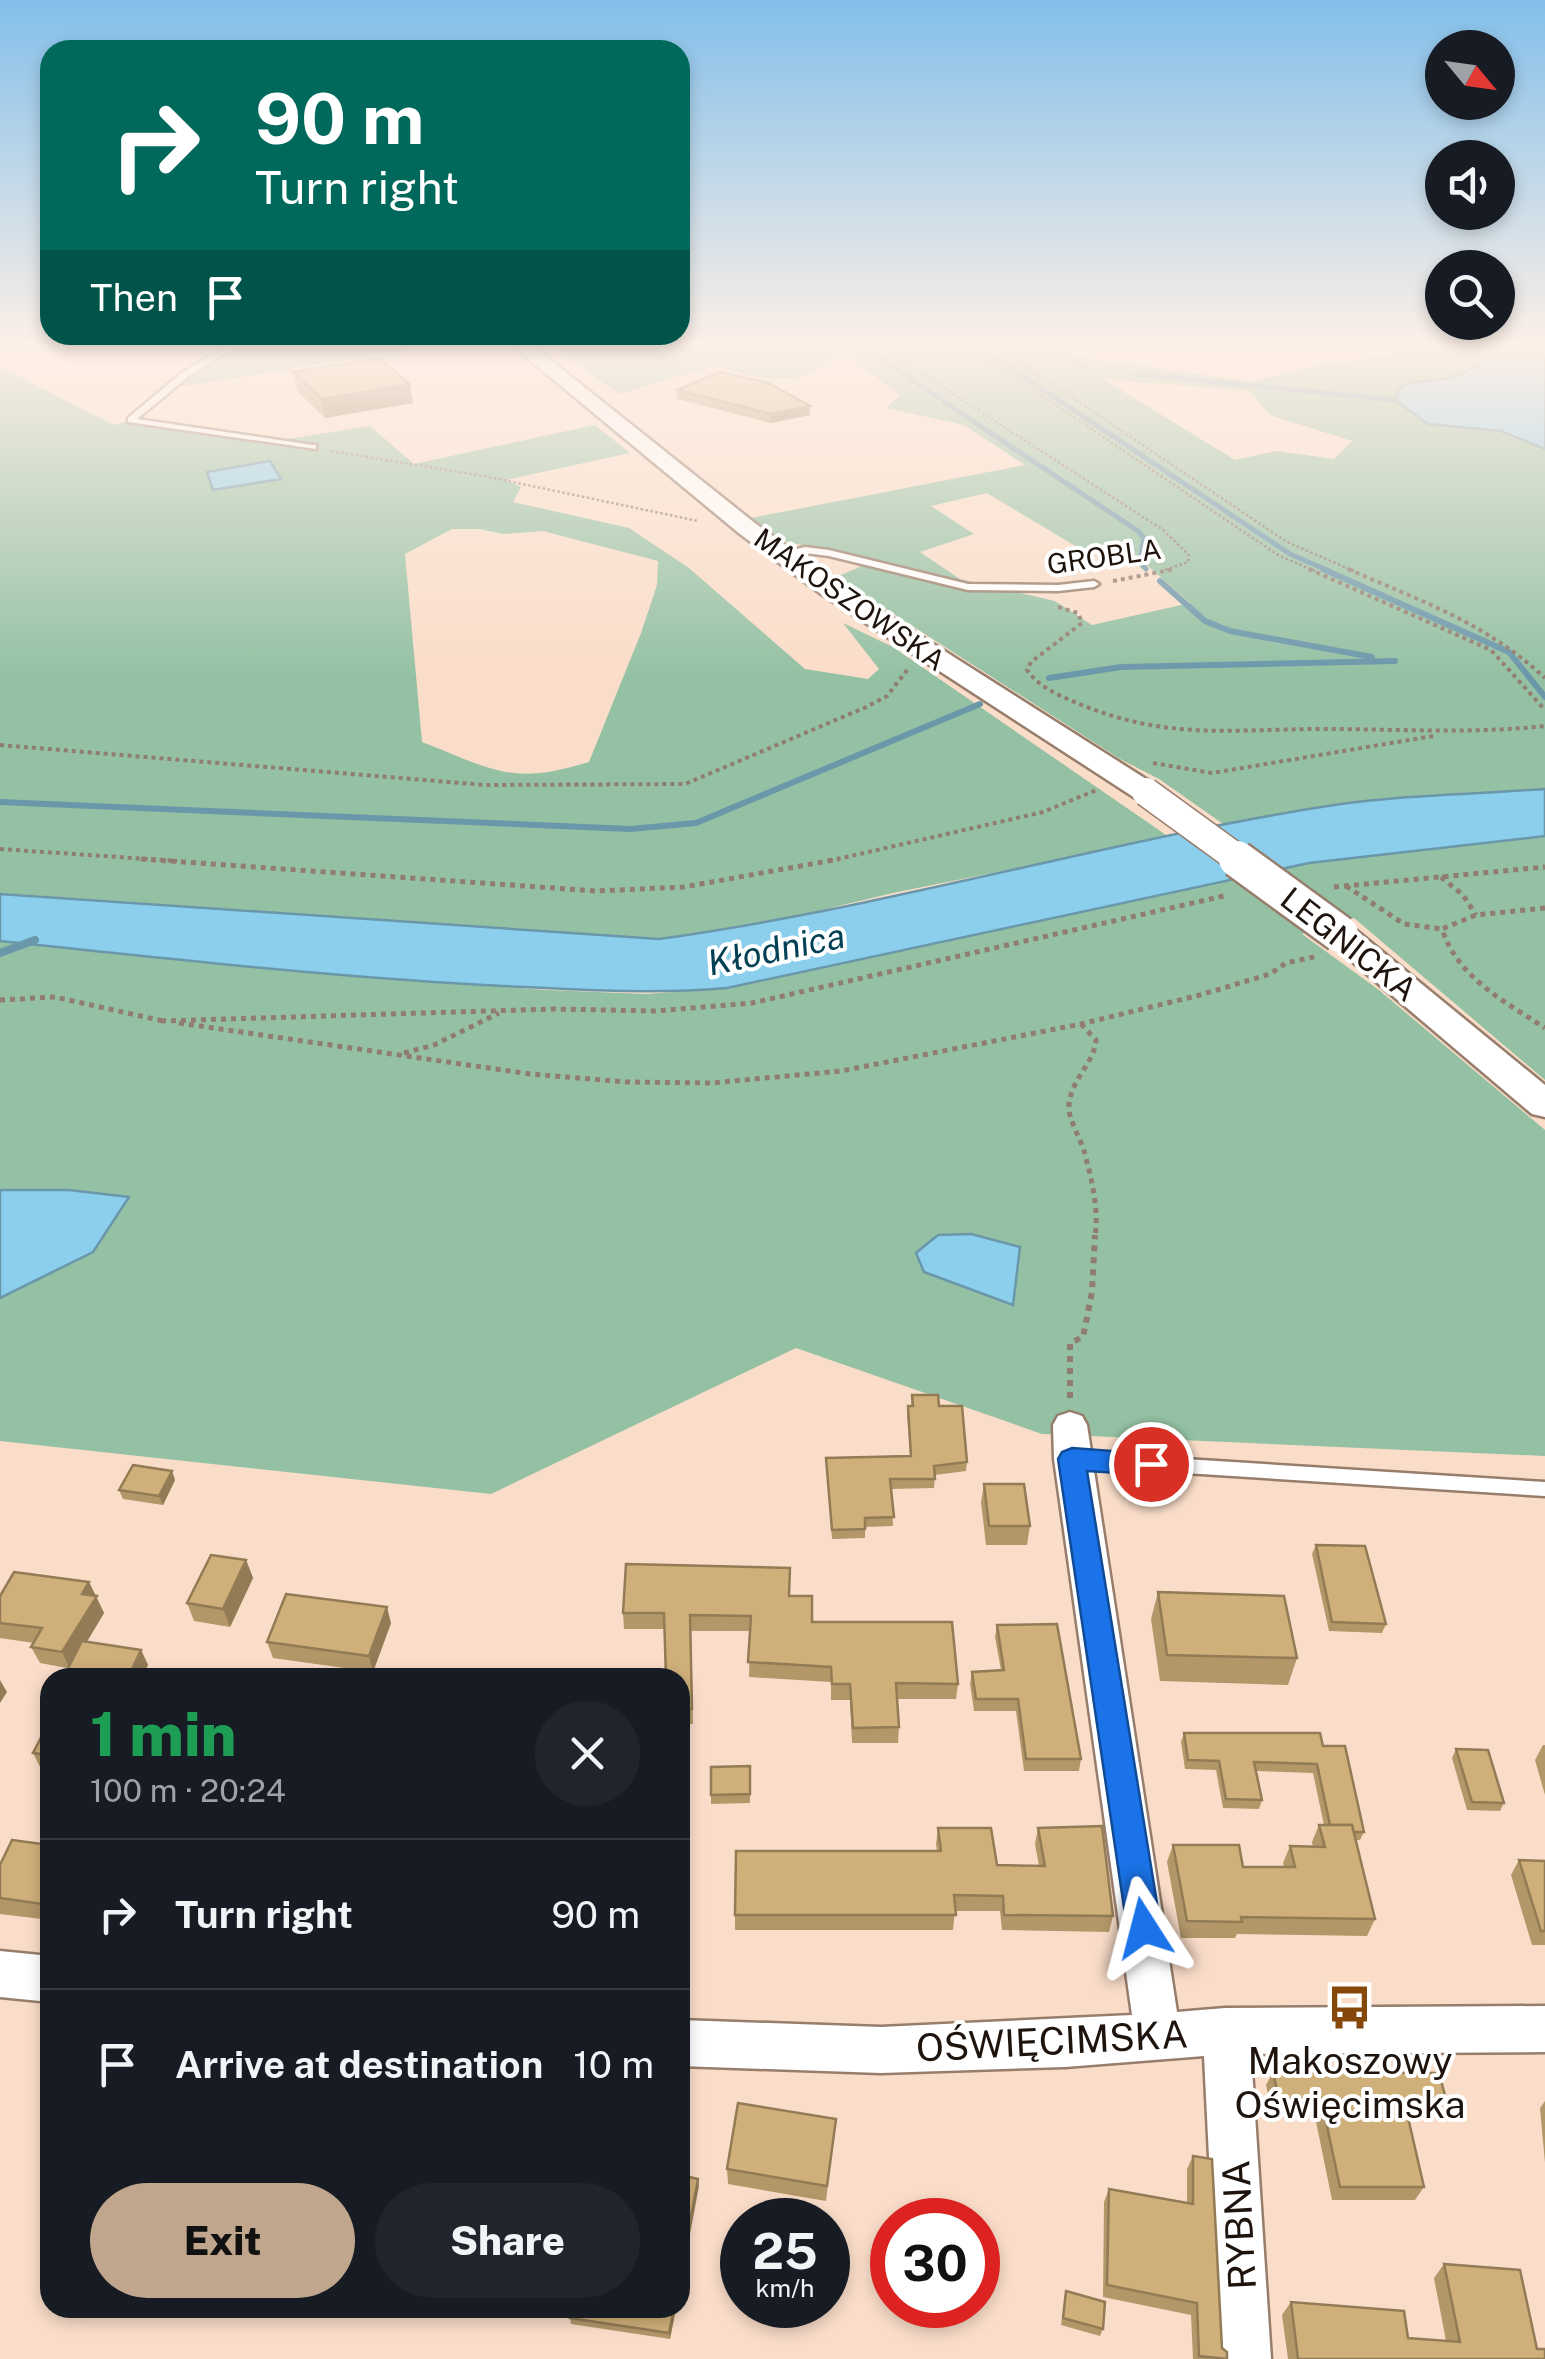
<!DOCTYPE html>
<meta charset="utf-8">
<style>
body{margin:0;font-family:"Public Sans",sans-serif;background:#20242c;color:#f1f3f6;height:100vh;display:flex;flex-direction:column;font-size:38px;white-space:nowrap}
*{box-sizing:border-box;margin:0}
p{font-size:32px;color:#9ea1a6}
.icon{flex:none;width:55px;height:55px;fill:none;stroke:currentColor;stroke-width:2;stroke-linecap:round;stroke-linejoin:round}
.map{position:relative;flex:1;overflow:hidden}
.drawer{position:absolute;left:40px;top:1668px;width:650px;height:650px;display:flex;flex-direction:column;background:#171b24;border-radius:30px;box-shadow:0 5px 15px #0003}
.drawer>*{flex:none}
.hud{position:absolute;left:40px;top:40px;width:650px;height:305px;border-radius:30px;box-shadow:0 5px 15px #0003;background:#00695c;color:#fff;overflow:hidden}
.needle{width:65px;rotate:119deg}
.fabs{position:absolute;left:1425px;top:30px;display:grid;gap:20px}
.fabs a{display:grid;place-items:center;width:90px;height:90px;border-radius:50%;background:#171b24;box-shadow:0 5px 15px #0003;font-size:50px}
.speed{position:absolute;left:720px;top:2198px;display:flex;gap:20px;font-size:50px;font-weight:700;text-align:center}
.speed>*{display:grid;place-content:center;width:130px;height:130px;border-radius:50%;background:#171b24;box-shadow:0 5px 15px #0003;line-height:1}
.speed small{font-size:25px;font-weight:400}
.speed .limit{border:15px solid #d22;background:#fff;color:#111}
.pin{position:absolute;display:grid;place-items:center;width:85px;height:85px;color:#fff;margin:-42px;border:5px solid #fff;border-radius:50%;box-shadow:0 2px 10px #0007}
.me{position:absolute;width:110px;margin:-55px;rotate:351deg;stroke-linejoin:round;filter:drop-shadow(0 0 8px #0008)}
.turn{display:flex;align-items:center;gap:35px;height:210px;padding:0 50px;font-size:45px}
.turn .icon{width:130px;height:130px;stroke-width:2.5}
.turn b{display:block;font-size:70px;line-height:85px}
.then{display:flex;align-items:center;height:95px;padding:0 50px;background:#0003;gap:20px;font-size:38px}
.round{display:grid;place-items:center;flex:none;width:105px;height:105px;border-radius:52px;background:#20242c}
.overview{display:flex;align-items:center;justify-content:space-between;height:170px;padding:0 50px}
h1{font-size:60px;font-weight:800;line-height:75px;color:#1e9e55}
.primary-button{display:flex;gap:20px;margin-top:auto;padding:20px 50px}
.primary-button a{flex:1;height:115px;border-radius:60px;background:#c0a68c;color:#111;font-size:40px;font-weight:800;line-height:115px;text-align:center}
.primary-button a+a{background:#20242c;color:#f1f3f6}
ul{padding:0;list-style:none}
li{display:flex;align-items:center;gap:30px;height:150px;padding:0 50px;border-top:2px solid #363941}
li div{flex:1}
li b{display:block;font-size:38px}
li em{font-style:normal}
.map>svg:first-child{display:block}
.green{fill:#94c1a3;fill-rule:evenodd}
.water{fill:#8bcfed;stroke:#6a97aa;stroke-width:2.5}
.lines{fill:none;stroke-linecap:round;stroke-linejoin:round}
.stream-far2{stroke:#6a97aa;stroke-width:5}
.stream-far1{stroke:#6a97aa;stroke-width:6}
.stream{stroke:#6a97aa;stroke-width:8}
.lane-casing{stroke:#977d6b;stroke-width:5}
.street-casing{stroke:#977d6b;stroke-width:5}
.secondary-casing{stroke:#977d6b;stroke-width:5}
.path-far3{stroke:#917d6f;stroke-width:2.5;stroke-dasharray:2.5 2.5;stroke-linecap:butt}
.path-far2{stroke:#917d6f;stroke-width:4;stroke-dasharray:4 4;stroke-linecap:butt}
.path-far1{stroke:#917d6f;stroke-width:5;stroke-dasharray:5 5;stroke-linecap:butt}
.path{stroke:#917d6f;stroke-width:6;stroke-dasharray:6 6;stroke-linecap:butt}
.lane{fill:#fff;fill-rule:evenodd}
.street{fill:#fff;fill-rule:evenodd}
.secondary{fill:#fff;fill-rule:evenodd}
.secondary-bridge-far1-casing{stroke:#977d6b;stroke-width:31;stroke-linecap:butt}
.secondary-bridge-casing{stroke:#977d6b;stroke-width:41;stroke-linecap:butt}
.secondary-bridge-far1{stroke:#fff;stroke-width:28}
.secondary-bridge{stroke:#fff;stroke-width:36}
.wall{fill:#b39769}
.shaded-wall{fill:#927b55}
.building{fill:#d0b07a;stroke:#927b55;stroke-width:2.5}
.route{fill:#1a73e8;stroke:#114b97;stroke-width:2.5}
.labels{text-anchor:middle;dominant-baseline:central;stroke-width:8;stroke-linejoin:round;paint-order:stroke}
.far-street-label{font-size:28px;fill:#1e140d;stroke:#fff}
.street-label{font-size:32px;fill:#1e140d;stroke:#fff}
.water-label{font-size:35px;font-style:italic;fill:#024054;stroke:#fff}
.near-street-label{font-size:38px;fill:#1e140d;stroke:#fff}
.near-poi-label{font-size:38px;fill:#1e140d;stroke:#fff}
</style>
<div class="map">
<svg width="1545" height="2359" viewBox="0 0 1545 2359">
<rect width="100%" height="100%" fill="#faddc9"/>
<g class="green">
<path d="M238 347H430L177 387Z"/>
<path d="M555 347H1063L1080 357 1252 382 1305 368 1386 356 1409 347H1514C1489 352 1473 372 1449 378 1432 382 1418 380 1401 387L1395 399 1428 424 1501 431 1545 449V789L1336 805 1226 826 1159 779 1120 759 836 577 876 560 777 540 751 518 1025 465 964 425 886 408 900 395 850 357 840 356 796 378H763L713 366 619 394ZM1103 379 1250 391 1270 415 1352 441 1334 459 1277 451 1235 460ZM987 493 1082 550 1125 546 1190 603 1092 625 1055 601 960 579 920 552 974 534 931 506Z"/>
<path d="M0 367 114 425 139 418 287 439 370 426 414 464 595 425 630 453 506 480 521 487 513 502 629 528 689 568 805 669 868 679 879 669 843 623 893 647 1169 837 893 893 755 926 659 939 0 893ZM452 529H480L503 534 543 531 658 561 657 585 641 633 589 762C511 786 494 770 422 742L405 554Z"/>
<path d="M1545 836V1080L1354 918 1302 934 1379 990 1545 1130V1456L1042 1434 796 1348 491 1494 0 1441V1298L93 1252 129 1198 69 1190H0V941L289 971 547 990 646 994 727 988 1309 863ZM971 1234 1020 1248 1013 1305 916 1254 938 1235Z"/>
</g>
<g class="water">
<path d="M1514 347 1545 348V449L1501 431 1428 424 1395 400 1401 387C1417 380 1432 382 1449 378 1473 373 1490 351 1514 347Z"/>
<path d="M270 461 281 479 213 490 207 472Z"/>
<path d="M1545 789V836L1309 863 727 988C642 995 569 989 484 985 322 976 161 958 0 941V894L659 939C886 908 1107 840 1334 805 1403 795 1475 794 1545 789Z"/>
<path d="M0 1190H69L129 1197 93 1252 0 1298Z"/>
<path d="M971 1234 1020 1247 1013 1305 924 1272 916 1253 938 1235Z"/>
</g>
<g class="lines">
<g class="stream-far2">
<path d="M880 347 883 360 939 398"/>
<path d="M979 347 1290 554 1329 571"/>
<path d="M1136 374 1395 400"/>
<path d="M944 402 1138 531 1144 538 1140 563 1146 569"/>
</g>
<g class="stream-far1">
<path d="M1323 569 1509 652 1545 697"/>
<path d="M1160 581 1205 621 1230 631 1372 657"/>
<path d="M1049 678 1121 667 1395 661"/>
<path d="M0 802 630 829 696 823 980 704"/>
</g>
<path class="stream" d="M0 953 35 940"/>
<defs>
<g id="lane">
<path d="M226 347H235L189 376 137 419 313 445H316V449L128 422V418L183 372Z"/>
<path d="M805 547 829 550 968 584 1058 585 1094 581 1099 584 1094 587 1058 591 968 590 829 556 805 553 781 557 776 554Z"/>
<path d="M1075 1452 1545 1482V1496L1075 1466 1069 1464 1066 1459 1069 1454Z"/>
</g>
<g id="street">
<path d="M1070 1412 1082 1416 1087 1425 1177 2012 1225 2008 1545 2006V2052L1251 2054 1271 2359H1219L1204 2056 1065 2067 881 2073 680 2066V2020L881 2027 1132 2015 1054 1459 1053 1425 1058 1416Z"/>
<path d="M0 1951 50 1956V2002L0 1997Z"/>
</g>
<g id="secondary">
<path d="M514 347H534L756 524 839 584 1157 786 1161 792 1157 798H1135L821 594 740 534Z"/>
<path d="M1340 924 1352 927 1545 1085V1117L1532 1114 1328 941 1323 934 1328 927Z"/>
</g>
</defs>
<use href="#lane" class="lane-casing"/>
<use href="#street" class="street-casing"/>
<use href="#secondary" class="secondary-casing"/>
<g class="path-far3">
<path d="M897 347 904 362 1163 530 1189 555 1188 562 1162 571"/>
<path d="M970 347 1278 555 1315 571"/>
<path d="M997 347 1287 542 1354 571"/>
<path d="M1058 347 1088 371"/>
<path d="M331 451 489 477 698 521"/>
</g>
<g class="path-far2">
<path d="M1309 569 1491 650 1545 710"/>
<path d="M1348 569C1421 601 1486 623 1545 678"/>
<path d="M1113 581 1175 569"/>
<path d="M1058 607 1078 613 1082 623 1031 662 1027 670C1039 687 1058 695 1077 703 1167 741 1231 729 1324 729 1398 729 1471 734 1545 726"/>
<path d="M0 745 485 785 685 784 864 708 887 696 908 669"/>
<path d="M1153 763 1212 773 1433 736"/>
<path d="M0 849 177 861"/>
<path d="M829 861 1043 812 1099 789"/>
</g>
<g class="path-far1">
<path d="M141 859 596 891 684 887 839 859"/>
<path d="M1441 877 1463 895 1476 915"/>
<path d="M1346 886 1404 924 1442 929"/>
<path d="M1334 887 1545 867"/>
<path d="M1545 908 1476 915 1442 929C1458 978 1504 1001 1545 1028"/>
<path d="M0 1000 55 997 163 1021"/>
<path d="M161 1021 554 1009 656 1011 752 1003 1228 895"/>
<path d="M179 1023 530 1074 627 1082 711 1083 841 1071 1081 1024 1200 995 1270 974 1286 963 1318 956"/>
<path d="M1081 1024 1096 1040C1094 1064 1070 1080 1069 1106 1068 1119 1080 1137 1084 1151 1092 1180 1099 1208 1095 1238"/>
<path d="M404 1053 434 1045 499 1013"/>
</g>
<path class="path" d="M1070 1398V1343L1083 1337 1092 1292 1095 1235"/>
<use href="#lane" class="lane"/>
<use href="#street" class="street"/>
<use href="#secondary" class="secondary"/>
<defs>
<path id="secondary-bridge-far1" d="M1146 792 1241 861"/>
<path id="secondary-bridge" d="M1237 859 1340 934"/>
</defs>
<use href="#secondary-bridge-far1" class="secondary-bridge-far1-casing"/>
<use href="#secondary-bridge" class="secondary-bridge-casing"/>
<use href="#secondary-bridge-far1" class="secondary-bridge-far1"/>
<use href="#secondary-bridge" class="secondary-bridge"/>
</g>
<g class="wall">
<path d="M293 372 413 403 325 418 297 391Z"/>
<path d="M677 390 810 415 771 423 677 399Z"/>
<path d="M912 1395 939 1406 967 1462 966 1471 935 1475 934 1488 891 1489 893 1526 865 1527V1538L832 1539 826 1458 910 1456 907 1415 908 1406H911Z"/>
<path d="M175 1480 163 1505 123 1499 119 1490Z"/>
<path d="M984 1484 1030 1526 1027 1545H986L981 1502Z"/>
<path d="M1316 1545 1386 1624 1382 1633 1329 1631 1312 1554Z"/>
<path d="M246 1560 253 1578 230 1627 194 1621 187 1603Z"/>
<path d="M89 1582 104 1613 87 1642 141 1650 148 1665 67 1668 40 1663 31 1647 34 1643 0 1638V1623Z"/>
<path d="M1158 1592 1297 1658 1288 1685 1160 1681 1151 1619Z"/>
<path d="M789 1596 812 1622 958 1684 956 1699H897L899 1727 898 1743H852L850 1700H831V1682L749 1677 750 1631H691L693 1724H680V1678L665 1629H624L623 1613Z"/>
<path d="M391 1623 373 1672 273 1658 267 1642Z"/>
<path d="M997 1625 1081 1759 1079 1771H1024L1016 1711H974L970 1684 972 1672 1001 1670 995 1637Z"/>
<path d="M50 1720V1770L41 1769 33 1753Z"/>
<path d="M1184 1733 1323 1746 1364 1832 1360 1840H1355L1375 1919 1367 1936 1237 1934 1235 1938H1181L1167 1862 1173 1845 1243 1867H1284L1283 1863 1290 1846 1313 1847 1312 1842 1319 1825H1324L1313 1773 1256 1771 1262 1800 1259 1809 1223 1808 1216 1770 1185 1769 1181 1742Z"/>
<path d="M1543 1745H1545V1795L1535 1760Z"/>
<path d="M1456 1749 1504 1803 1500 1811 1467 1810 1452 1758Z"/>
<path d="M750 1766V1803L711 1804V1767Z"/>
<path d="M938 1828 997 1865 1039 1866 1035 1844 1038 1828 1113 1916 1109 1932 1002 1930 1000 1911H955L953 1930H735V1915L937 1851 936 1844Z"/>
<path d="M50 1845V1920L0 1914V1865Z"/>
<path d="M1519 1860 1545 1861V1945H1532L1511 1875Z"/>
<path d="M1273 2072 1446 2099 1437 2113H1407L1424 2187 1415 2200H1332L1314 2112H1272L1266 2085Z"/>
<path d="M1545 2101V2163L1540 2108Z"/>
<path d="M836 2119 826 2201 728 2184 727 2169Z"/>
<path d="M1193 2156 1222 2348 1227 2359H1193L1191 2315 1103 2297 1104 2202 1109 2189 1187 2203V2169Z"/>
<path d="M1444 2264 1537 2349 1545 2359H1288L1282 2315 1291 2302 1408 2338 1446 2341 1434 2278Z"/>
<path d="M1066 2291 1103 2329 1100 2336 1061 2325Z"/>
<path d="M574 2308H676L670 2339 571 2324 570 2318Z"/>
</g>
<g class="shaded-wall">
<path d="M410 384 413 403 325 418 322 399Z"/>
<path d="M810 406V415L771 423V414Z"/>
<path d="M172 1471 175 1480 163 1505 159 1496Z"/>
<path d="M246 1560 253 1578 230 1627 223 1609Z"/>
<path d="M89 1582 104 1613 70 1669 62 1652 82 1594Z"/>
<path d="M387 1607 391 1623 373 1672 369 1656Z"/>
<path d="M141 1650 148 1665 142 1678H128Z"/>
<path d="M0 1680 7 1692 0 1703Z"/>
<path d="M683 1847 684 1860 680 1930V1910Z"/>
<path d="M50 1887V1916L42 1904Z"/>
<path d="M698 2179 699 2186 680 2287V2276Z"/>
<path d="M674 2308H676L670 2339 669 2333Z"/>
</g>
<g class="building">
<path d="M379 358 410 384 322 399 293 372Z"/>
<path d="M720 372 768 383 810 406 771 414 677 390Z"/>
<path d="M912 1395H938L939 1406H962L967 1462 934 1466 935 1479H890L894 1517 865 1518V1529L832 1530 826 1458 911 1456 908 1406H913Z"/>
<path d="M133 1465 172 1471 159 1496 119 1490Z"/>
<path d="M984 1484H1024L1030 1526H989Z"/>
<path d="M1316 1545 1365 1546 1386 1624 1332 1622Z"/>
<path d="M211 1555 246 1560 223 1609 187 1603Z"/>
<path d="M626 1564 790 1568 789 1596H812V1622H952L958 1684 896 1683 899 1727 853 1728 850 1684H832L831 1667 748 1662 751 1616 690 1615 692 1709H680V1678H666L664 1613H623Z"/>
<path d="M14 1572 89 1582 82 1594 97 1596 62 1652 31 1647 42 1628 0 1623V1596Z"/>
<path d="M1158 1592 1284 1596 1297 1658 1167 1655Z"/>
<path d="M286 1594 387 1607 369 1656 267 1642Z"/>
<path d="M1057 1624 1081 1759H1026L1018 1699H976L972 1672 1004 1670 997 1625Z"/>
<path d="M82 1641 141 1650 128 1678H63Z"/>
<path d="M50 1720V1755L33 1753Z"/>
<path d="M1184 1733H1320L1323 1746H1345L1364 1832H1353L1352 1825H1330L1317 1764 1254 1762 1262 1800 1226 1799 1219 1761 1188 1760Z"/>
<path d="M1456 1749 1488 1750 1504 1803 1472 1802Z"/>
<path d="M750 1766V1794L711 1795V1767Z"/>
<path d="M1319 1825H1352L1375 1919 1241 1917 1242 1922 1187 1921 1173 1845H1239L1243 1867H1295L1290 1846 1325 1847Z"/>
<path d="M1102 1826 1113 1916 1004 1915 1003 1896 954 1895 956 1915H735L736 1851H941L938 1828H991L997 1865 1045 1866 1038 1828Z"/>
<path d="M12 1840 50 1845V1887L42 1904 0 1898V1865Z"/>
<path d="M680 1847H683L680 1910Z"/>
<path d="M1519 1860 1545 1861V1931H1541Z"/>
<path d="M1273 2072 1439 2073 1446 2099 1404 2100 1424 2187H1340L1321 2098 1279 2099Z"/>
<path d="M738 2103 836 2119 827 2186 727 2169Z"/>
<path d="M1193 2156 1212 2159 1222 2348 1227 2352V2359L1199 2356 1197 2303 1107 2285 1109 2189 1193 2204Z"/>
<path d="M680 2175 698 2179 680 2276Z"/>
<path d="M1444 2264 1520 2270 1537 2349H1545V2359H1298L1291 2302 1404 2311 1408 2338 1460 2342Z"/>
<path d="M1066 2291 1105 2302 1103 2329 1063 2318Z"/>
<path d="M574 2308H674L669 2333 570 2318Z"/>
</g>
<linearGradient id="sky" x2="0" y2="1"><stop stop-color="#83bfea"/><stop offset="0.51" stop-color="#fdf0e7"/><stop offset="1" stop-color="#fdf0e7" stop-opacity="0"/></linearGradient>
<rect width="1545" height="677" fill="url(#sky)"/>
<path class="route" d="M1072 1448 1151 1454 1160 1457 1164 1464 1160 1472 1151 1475 1087 1471 1161 1928 1156 1940 1144 1945 1132 1940 1127 1928 1058 1459 1062 1452Z"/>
<defs>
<symbol id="bus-bare" viewBox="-9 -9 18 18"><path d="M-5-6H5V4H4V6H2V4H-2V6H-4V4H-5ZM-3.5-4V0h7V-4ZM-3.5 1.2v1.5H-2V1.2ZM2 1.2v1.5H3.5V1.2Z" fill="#85470a" stroke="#fff" stroke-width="2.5" paint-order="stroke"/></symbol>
</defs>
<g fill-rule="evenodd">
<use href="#bus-bare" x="1318" y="1976" width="63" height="63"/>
</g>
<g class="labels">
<g class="far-street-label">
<text transform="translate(1104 556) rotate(-8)">GROBLA</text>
<text transform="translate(850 599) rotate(35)">MAKOSZOWSKA</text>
</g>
<g class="street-label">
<text transform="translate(1349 944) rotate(38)">LEGNICKA</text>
</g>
<g class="water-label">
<text transform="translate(776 949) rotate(-12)">Kłodnica</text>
</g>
<g class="near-street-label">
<text transform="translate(1052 2041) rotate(-3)">OŚWIĘCIMSKA</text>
<text transform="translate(1239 2225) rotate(-93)">RYBNA</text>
</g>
<g class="near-poi-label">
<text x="1350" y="2060">Makoszowy<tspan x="1350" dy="44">Oświęcimska</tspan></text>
</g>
</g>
</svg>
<div class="fabs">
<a><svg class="needle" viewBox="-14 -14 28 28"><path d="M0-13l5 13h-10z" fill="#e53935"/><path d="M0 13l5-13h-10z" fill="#9ea1a6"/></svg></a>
<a><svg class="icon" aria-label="sound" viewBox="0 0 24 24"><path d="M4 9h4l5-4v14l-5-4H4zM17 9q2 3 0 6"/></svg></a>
<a><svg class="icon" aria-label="search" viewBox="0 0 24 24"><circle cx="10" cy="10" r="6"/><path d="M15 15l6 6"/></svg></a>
</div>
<div class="speed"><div>25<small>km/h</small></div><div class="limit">30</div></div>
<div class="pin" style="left:1151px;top:1464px;background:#d93025"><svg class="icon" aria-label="arrive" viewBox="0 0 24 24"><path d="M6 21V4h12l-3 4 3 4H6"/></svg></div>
<svg class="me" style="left:1144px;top:1928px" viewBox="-20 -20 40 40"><path d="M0-17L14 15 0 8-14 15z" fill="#1a73e8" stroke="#fff" stroke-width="4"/></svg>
<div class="hud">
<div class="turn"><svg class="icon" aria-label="right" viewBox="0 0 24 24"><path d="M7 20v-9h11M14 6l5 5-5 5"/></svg><div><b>90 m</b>Turn right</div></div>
<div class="then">Then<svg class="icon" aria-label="arrive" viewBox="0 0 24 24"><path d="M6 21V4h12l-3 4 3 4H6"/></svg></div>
</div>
<section class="drawer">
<div class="overview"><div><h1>1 min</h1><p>100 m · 20:24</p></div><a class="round"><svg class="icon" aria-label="close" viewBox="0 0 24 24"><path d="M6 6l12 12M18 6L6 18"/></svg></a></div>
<ul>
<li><svg class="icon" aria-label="right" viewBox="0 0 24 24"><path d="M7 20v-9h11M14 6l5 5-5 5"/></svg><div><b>Turn right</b></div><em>90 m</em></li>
<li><svg class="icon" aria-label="arrive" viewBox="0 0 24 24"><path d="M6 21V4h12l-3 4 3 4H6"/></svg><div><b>Arrive at destination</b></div><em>10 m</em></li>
</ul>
<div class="primary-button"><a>Exit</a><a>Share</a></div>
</section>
</div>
